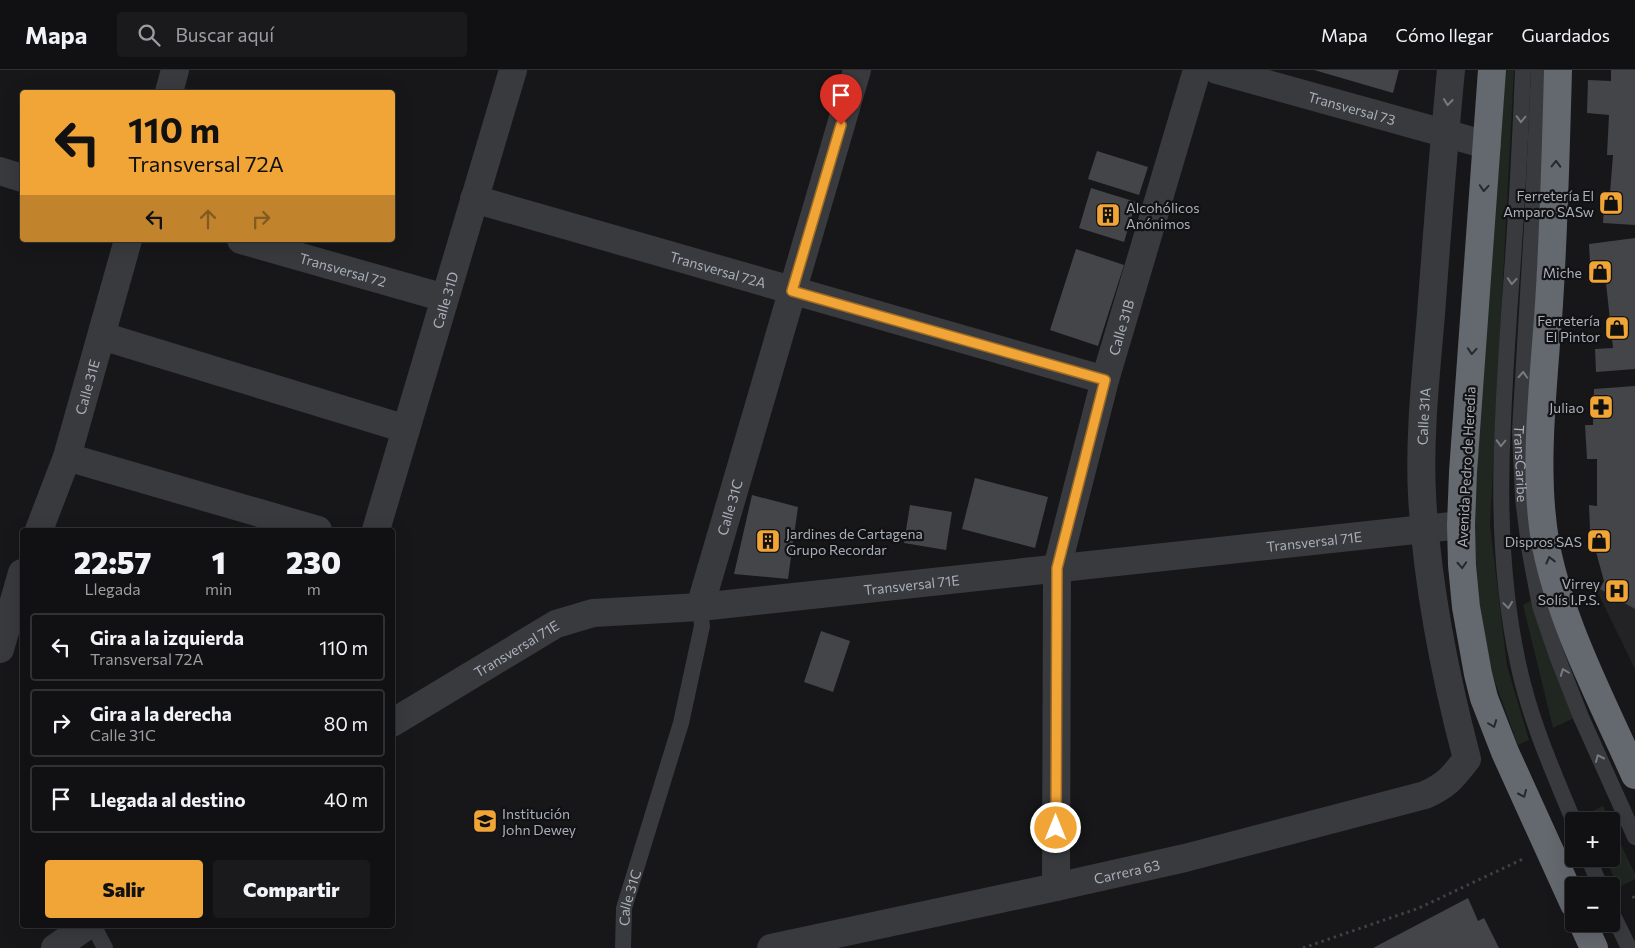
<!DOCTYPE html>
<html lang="es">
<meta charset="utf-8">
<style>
body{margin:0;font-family:Commissioner,sans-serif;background:#1a1a1c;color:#f1f3f6;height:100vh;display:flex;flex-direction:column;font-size:19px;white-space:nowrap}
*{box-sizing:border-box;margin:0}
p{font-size:16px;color:#9c9da0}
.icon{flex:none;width:28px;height:28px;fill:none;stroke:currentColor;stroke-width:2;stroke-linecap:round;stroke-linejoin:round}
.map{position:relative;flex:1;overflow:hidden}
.panel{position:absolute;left:20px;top:458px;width:375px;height:400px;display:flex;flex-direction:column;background:#111113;border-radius:5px;box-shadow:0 5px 20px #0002,0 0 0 1px #303133}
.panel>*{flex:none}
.hud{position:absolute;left:20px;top:20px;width:375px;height:152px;border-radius:5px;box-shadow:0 5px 20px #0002,0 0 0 1px #303133;background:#f2a537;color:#111;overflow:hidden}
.tools{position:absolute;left:1565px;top:742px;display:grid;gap:10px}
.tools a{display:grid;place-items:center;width:55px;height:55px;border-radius:5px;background:#111113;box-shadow:0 5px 20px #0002,0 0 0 1px #303133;font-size:25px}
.pin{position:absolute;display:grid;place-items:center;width:42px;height:42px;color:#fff;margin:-51px -21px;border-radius:50% 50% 50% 0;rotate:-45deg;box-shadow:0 0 5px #0007}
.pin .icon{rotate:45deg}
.me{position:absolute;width:55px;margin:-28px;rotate:0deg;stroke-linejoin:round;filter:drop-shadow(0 0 4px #0008)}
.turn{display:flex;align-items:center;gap:18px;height:105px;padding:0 25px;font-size:22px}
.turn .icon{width:65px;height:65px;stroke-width:2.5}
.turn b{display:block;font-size:35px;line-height:42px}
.lanes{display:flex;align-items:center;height:48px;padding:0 25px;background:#0003;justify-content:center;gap:25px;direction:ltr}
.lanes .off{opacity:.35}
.eta{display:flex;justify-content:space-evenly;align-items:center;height:85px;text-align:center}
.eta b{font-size:30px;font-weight:800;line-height:35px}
.button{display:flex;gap:10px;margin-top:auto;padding:10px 25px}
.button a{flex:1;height:58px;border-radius:5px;background:#f2a537;color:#111;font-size:20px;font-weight:800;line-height:58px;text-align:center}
.button a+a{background:#1a1a1c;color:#f1f3f6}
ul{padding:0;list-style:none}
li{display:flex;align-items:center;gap:15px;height:68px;margin:0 10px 8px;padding:0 15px;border:2px solid #303133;border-radius:5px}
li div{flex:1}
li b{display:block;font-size:19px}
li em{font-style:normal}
header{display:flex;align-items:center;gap:30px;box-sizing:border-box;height:70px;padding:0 25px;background:#111113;border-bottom:1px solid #303133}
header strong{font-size:24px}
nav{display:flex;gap:28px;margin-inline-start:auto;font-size:18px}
.search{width:350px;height:45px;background:#1a1a1c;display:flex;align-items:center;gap:12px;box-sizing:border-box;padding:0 18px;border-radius:5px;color:#9c9da0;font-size:19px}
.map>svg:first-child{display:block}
.built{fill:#232326}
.green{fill:#1f2720}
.building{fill:#434549}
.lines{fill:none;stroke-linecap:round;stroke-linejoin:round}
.path{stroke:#3e4145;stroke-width:3;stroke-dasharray:2.5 4;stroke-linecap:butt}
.lane{stroke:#383a3e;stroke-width:16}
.street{stroke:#383a3e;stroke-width:28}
.highway{stroke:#64686f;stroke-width:28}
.oneway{stroke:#767a82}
.oneway2{stroke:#26282b}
.route-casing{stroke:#9d6b24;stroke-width:12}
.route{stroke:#f2a537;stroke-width:9}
.labels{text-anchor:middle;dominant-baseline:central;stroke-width:4.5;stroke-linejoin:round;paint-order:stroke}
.street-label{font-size:14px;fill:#a9afb9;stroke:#121214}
.poi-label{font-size:14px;fill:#a9afb9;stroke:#121214;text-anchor:end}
</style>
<header>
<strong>Mapa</strong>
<div class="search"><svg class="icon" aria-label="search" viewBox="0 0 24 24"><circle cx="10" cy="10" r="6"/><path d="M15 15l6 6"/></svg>Buscar aquí</div>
<nav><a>Mapa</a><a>Cómo llegar</a><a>Guardados</a></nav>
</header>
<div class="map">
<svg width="1635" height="878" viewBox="0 0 1635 878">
<rect width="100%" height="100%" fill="#171719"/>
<path class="built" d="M1635 444V599L1598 523Z"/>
<g class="green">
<path d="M1504 0H1514L1490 455 1507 596 1529 670 1518 675 1488 593 1479 528 1474 463 1475 394Z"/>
<path d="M1530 531 1574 648 1553 658 1523 535Z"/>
<path d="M1603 736 1610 751H1587L1585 745Z"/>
<path d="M1611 754 1635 804V809L1619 817 1605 789H1611Z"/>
</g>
<g class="building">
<path d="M1314 0H1399L1393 23Z"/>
<path d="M1611 0H1635V155L1603 153 1605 122 1610 123 1613 85H1607L1609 45 1587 43 1588 10 1611 11Z"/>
<path d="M1097 81 1148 97 1139 125 1088 109Z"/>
<path d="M1091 118 1136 132 1124 172 1079 158Z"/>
<path d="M1635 168V299L1596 302 1595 279 1613 278 1606 213 1591 214 1589 174Z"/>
<path d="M1076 179 1124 195 1098 276 1050 260Z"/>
<path d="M1635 316V539L1600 519 1604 511 1590 460 1589 435 1597 436V389H1587L1585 355H1593L1594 319Z"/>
<path d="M975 408 1048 427 1035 478 962 459Z"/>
<path d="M752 425 798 437 788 509 734 504Z"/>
<path d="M910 435 952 442 946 480 904 473Z"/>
<path d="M821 561 850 571 833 622 804 612Z"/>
<path d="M1468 828 1478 851 1484 848 1499 878H1373Z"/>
</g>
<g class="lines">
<g class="path">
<path d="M1633 826 1635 830"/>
<path d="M1303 878 1419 838 1525 788"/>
</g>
<g class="lane">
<path d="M1523 0C1520 77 1516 153 1510 230 1502 352 1492 473 1518 593 1530 650 1552 699 1574 752"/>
<path id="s1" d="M1539 0 1532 156 1520 361 1523 428 1530 483 1540 536 1557 586 1581 647 1635 767"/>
<path d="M1589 789 1600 816"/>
<path d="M1611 841 1629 878"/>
<path d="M93 855 105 878"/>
<path id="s2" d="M623 878 624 838 681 653 702 556 700 537"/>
</g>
<g class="street">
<path id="s3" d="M1217 0 1487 75"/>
<path d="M169 22 175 0"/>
<path d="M0 101 22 108"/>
<path id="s4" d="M474 129 1105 310"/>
<path id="s5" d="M241 170 445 228"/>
<path d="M102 266 406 359"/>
<path d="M67 387 318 460"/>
<path id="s6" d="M39 460 67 387 128 170"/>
<path id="s7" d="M376 460 513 0"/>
<path id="s8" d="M700 537 857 0"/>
<path d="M0 579 22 503"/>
<path id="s9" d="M392 653 556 554 593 543 700 537 1461 455"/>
<path id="s10" d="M1056 817 1057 498 1105 310 1197 0"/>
<path d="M55 878 88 855"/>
<path id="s11" d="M771 878 1056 817 1185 788 1425 725C1447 715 1452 708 1467 689 1444 602 1427 514 1422 425 1419 365 1426 304 1431 244 1437 163 1443 81 1451 0"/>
</g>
<g class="highway">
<path d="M1492 0 1463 402 1461 455 1462 495 1466 537 1478 604 1484 628 1505 682 1574 834"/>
<path d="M1558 0C1556 78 1554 156 1549 234 1544 311 1532 401 1546 476 1562 556 1602 631 1635 705"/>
<path d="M1583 854 1594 878"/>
</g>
</g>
<defs><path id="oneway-chevron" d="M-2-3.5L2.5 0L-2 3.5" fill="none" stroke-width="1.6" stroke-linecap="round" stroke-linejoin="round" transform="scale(1.25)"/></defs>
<g class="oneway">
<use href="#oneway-chevron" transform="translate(1448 32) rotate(96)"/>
<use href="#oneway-chevron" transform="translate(1521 49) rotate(92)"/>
<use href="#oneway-chevron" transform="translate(1512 211) rotate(94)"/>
<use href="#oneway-chevron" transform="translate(1523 305) rotate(-87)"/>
<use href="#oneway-chevron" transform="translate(1501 373) rotate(92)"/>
<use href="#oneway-chevron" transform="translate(1508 535) rotate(82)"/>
<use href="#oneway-chevron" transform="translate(1564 602) rotate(-111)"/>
<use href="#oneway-chevron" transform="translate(1599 688) rotate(-114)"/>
</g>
<g class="oneway2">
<use href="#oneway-chevron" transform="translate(1556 94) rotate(-89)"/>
<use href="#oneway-chevron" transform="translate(1484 118) rotate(94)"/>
<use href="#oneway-chevron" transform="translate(1472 281) rotate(94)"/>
<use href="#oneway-chevron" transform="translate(1550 490) rotate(-104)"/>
<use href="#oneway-chevron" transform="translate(1462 495) rotate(87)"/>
<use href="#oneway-chevron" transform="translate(1493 654) rotate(69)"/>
<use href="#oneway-chevron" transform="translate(1523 724) rotate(66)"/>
</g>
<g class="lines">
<defs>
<path id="route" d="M841 55 792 221 1105 310 1057 498 1056 758"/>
</defs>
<use href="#route" class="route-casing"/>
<use href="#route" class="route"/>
</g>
<defs>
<symbol id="shop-square" viewBox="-11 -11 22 22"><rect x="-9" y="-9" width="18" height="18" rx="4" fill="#f2a537" stroke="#121214"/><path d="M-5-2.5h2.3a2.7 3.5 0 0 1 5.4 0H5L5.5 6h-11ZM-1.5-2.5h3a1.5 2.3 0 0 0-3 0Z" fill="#111"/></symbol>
<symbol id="building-square" viewBox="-11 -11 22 22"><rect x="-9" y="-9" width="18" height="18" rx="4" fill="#f2a537" stroke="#121214"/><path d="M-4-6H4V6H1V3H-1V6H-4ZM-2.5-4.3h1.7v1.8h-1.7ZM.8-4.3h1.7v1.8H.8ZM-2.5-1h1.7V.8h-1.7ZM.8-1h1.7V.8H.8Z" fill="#111"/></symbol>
<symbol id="pharmacy-square" viewBox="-11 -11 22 22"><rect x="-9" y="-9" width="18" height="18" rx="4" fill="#f2a537" stroke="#121214"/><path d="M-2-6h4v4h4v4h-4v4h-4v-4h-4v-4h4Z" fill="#111"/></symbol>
<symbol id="hospital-square" viewBox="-11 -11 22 22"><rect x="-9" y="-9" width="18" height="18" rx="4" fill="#f2a537" stroke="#121214"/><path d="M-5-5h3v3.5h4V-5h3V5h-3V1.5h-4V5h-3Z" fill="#111"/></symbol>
<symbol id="school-square" viewBox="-11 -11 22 22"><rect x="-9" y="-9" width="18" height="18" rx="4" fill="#f2a537" stroke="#121214"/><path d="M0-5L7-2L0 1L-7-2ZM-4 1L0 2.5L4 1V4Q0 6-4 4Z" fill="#111"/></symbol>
</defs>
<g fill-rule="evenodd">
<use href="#shop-square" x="1597" y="119" width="28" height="28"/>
<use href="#building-square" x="1094" y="131" width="28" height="28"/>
<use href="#shop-square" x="1586" y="188" width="28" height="28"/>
<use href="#shop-square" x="1603" y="244" width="28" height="28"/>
<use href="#pharmacy-square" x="1587" y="323" width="28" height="28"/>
<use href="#building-square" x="754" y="457" width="28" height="28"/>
<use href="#shop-square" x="1585" y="457" width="28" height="28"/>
<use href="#hospital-square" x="1603" y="507" width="28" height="28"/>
<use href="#school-square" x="471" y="737" width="28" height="28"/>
</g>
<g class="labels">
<g class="street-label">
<text stroke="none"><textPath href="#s3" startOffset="140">Transversal 73</textPath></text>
<text stroke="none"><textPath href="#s5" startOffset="106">Transversal 72</textPath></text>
<text stroke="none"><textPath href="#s4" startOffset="254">Transversal 72A</textPath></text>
<text stroke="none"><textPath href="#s7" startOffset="240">Calle 31D</textPath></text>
<text stroke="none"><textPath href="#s10" startOffset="568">Calle 31B</textPath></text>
<text stroke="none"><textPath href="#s6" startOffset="151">Calle 31E</textPath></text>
<text stroke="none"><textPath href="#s11" startOffset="1075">Calle 31A</textPath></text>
<text stroke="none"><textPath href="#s1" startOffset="394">TransCaribe</textPath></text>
<text transform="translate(1466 397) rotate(-87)">Avenida Pedro de Heredia</text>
<text stroke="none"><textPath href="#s8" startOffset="104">Calle 31C</textPath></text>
<text stroke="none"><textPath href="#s9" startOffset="955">Transversal 71E</textPath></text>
<text stroke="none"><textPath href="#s9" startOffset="550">Transversal 71E</textPath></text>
<text stroke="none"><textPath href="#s9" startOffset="145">Transversal 71E</textPath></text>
<text stroke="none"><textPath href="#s11" startOffset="364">Carrera 63</textPath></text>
<text stroke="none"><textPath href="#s2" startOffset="51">Calle 31C</textPath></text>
</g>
<g class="poi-label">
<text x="1594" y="125">Ferretería El<tspan x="1594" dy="16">Amparo SASw</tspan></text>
<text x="1126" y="137" text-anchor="start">Alcohólicos<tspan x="1126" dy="16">Anónimos</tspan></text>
<text x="1582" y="202">Miche</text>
<text x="1600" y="250">Ferretería<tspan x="1600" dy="16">El Pintor</tspan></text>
<text x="1584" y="337">Juliao</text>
<text x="786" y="463" text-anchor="start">Jardines de Cartagena<tspan x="786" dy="16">Grupo Recordar</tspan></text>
<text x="1582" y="471">Dispros SAS</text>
<text x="1600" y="513">Virrey<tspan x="1600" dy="16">Solís I.P.S.</tspan></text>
<text x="502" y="743" text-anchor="start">Institución<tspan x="502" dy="16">John Dewey</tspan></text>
</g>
</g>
</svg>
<div class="tools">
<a>+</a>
<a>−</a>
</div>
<div class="pin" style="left:841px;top:55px;background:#d93025"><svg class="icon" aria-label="arrive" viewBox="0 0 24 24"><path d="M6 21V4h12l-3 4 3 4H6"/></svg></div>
<svg class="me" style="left:1056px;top:758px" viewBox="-20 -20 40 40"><circle r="17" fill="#f2a537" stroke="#fff" stroke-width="3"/><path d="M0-11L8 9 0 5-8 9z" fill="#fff"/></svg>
<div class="hud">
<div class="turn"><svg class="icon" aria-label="left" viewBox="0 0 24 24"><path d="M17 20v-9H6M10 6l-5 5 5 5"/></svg><div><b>110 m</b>Transversal 72A</div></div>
<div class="lanes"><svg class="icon" aria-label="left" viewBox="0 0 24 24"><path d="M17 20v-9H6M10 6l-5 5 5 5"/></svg><svg class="icon off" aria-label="ahead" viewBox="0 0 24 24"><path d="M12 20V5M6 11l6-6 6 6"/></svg><svg class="icon off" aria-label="right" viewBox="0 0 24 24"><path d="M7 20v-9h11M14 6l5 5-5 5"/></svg></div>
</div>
<section class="panel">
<div class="eta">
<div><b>22:57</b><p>Llegada</p></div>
<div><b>1</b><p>min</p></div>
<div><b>230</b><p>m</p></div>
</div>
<ul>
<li><svg class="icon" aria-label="left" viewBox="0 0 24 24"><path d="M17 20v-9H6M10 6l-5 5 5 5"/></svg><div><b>Gira a la izquierda</b><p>Transversal 72A</p></div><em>110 m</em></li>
<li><svg class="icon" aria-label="right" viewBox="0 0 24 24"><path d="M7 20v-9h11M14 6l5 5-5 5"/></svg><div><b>Gira a la derecha</b><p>Calle 31C</p></div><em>80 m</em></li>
<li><svg class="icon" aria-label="arrive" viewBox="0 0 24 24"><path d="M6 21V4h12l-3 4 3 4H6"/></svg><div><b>Llegada al destino</b></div><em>40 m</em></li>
</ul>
<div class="button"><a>Salir</a><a>Compartir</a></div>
</section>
</div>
